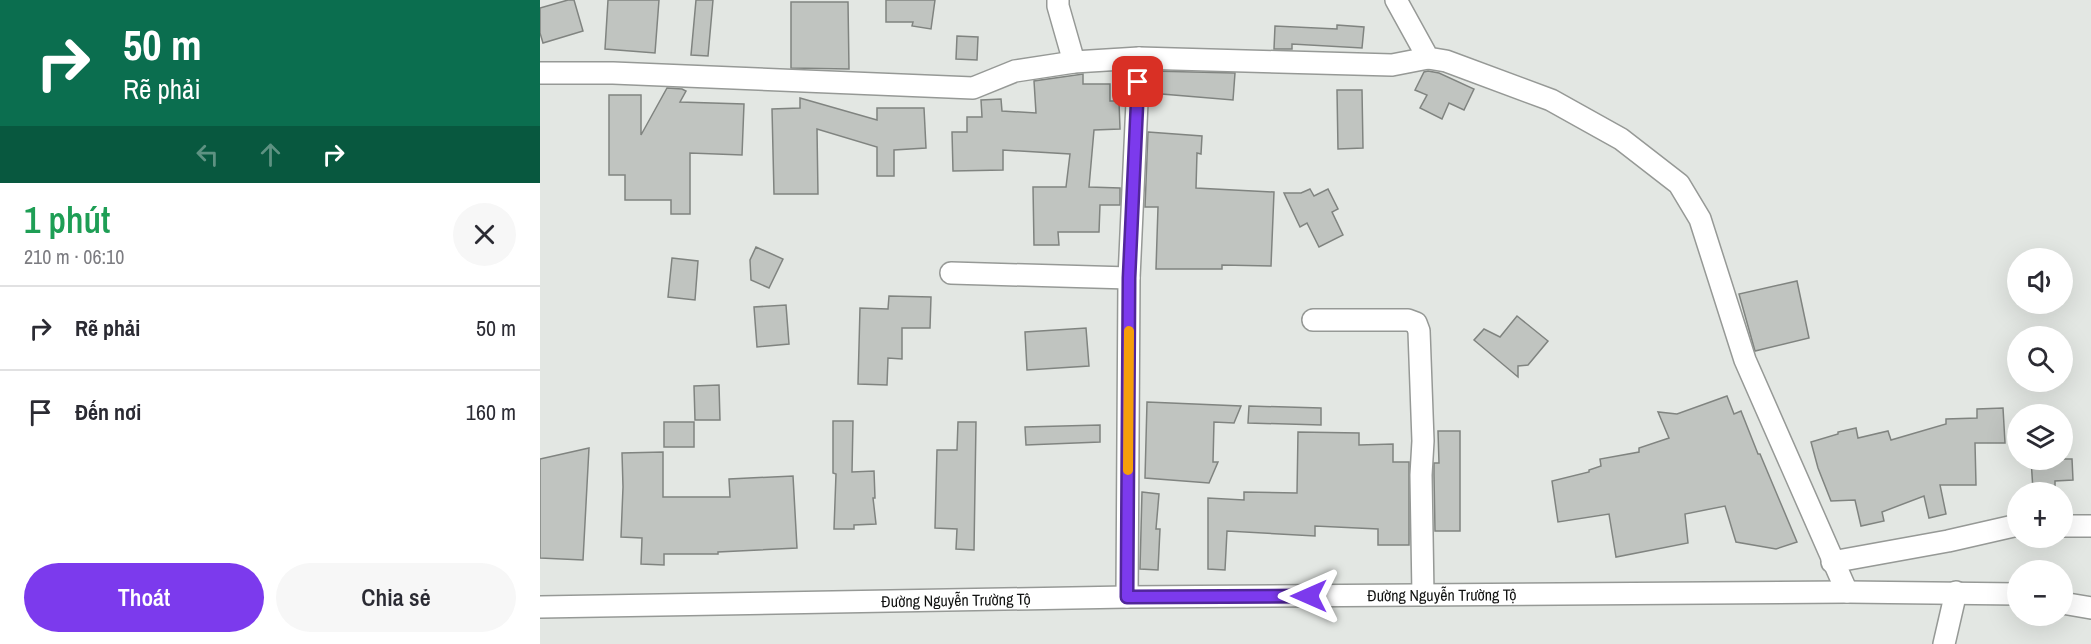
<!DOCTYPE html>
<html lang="vi">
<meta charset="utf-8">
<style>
body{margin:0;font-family:"Archivo Narrow",sans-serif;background:#f7f7f7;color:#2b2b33;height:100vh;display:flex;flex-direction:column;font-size:22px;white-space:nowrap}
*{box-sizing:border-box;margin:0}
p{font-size:20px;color:#7c7c81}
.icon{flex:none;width:33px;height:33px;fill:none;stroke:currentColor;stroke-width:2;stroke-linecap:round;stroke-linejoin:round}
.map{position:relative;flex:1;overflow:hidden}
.sheet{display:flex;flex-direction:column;background:#fff;width:540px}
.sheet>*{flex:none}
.hud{background:#0b6e4f;color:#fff;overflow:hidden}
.fabs{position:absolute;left:1467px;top:248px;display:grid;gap:12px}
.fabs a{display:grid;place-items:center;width:66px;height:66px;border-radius:50%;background:#fff;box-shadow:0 6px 24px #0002;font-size:30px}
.pin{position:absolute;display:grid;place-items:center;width:51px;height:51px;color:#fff;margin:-26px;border-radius:12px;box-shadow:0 3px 9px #0006}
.me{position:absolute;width:66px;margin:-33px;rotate:270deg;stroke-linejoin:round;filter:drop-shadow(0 0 4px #0008)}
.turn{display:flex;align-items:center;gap:21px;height:126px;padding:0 24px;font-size:27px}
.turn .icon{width:78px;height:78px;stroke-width:2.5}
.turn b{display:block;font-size:42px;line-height:51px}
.lanes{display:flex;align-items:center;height:57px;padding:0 24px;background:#0003;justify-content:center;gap:30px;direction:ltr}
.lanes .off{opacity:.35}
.round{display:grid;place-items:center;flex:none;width:63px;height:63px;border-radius:32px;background:#f7f7f7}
.head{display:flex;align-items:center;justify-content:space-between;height:102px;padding:0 24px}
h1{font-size:36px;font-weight:600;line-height:45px;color:#1e9e55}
.primary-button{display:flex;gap:12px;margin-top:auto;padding:12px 24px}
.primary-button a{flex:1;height:69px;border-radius:36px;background:#7c3aed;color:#fff;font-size:24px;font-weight:600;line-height:69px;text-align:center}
.primary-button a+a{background:#f7f7f7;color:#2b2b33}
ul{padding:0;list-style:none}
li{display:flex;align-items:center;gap:18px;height:84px;padding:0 24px;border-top:2px solid #e1e1e2}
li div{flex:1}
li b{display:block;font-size:22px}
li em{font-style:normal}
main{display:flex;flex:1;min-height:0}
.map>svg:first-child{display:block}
.building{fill:#c0c4c0;stroke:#808480;stroke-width:1.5}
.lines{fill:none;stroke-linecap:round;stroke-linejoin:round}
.minor-casing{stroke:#969996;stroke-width:24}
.minor{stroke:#fff;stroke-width:21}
.route-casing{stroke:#51269a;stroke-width:15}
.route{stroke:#7c3aed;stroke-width:10}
.slow{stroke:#f59e0b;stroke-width:10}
.labels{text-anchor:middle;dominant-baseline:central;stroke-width:4.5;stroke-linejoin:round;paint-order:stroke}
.street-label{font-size:16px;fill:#111211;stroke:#e3e7e3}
</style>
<main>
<section class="sheet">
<div class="hud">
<div class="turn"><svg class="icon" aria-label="right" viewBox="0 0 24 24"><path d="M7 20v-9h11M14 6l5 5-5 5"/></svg><div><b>50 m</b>Rẽ phải</div></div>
<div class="lanes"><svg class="icon off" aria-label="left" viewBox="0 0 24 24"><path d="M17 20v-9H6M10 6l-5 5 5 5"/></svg><svg class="icon off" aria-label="ahead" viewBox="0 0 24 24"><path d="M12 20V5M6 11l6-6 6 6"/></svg><svg class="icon" aria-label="right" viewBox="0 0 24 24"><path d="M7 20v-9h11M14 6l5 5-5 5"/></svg></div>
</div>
<div class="head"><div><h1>1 phút</h1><p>210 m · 06:10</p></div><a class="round"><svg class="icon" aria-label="close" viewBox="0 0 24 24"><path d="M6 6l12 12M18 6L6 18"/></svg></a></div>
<ul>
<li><svg class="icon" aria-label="right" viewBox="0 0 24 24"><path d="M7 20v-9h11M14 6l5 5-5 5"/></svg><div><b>Rẽ phải</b></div><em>50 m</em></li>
<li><svg class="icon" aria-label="arrive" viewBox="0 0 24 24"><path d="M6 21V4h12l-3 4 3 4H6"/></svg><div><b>Đến nơi</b></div><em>160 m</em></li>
</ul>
<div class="primary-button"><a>Thoát</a><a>Chia sẻ</a></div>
</section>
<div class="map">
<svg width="1551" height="644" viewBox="0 0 1551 644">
<rect width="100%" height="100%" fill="#e3e7e3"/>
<g class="building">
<path d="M28 0H34L43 31 3 43 0 33V8Z"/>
<path d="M68 0H119L115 53 65 49Z"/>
<path d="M156 0H173L168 56 151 55Z"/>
<path d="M346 0H395L391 29 372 26 373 22H346Z"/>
<path d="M251 2H308L309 69 251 68Z"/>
<path d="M797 25 824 27 822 48 752 44V49H734L735 26 797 29Z"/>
<path d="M417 36 438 37 437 60 416 59Z"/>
<path d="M611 71 695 73 693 100 610 93Z"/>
<path d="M888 71 899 73 934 89 924 110 909 103 902 119 880 108 887 95 875 90 884 72Z"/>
<path d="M543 74V84H570V101H579L580 129 554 130 549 187 580 188V205H560L559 232H518L519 245H494L493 187H526L530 154 463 150V170L413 171 412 132H427V117H442L441 100 461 99 462 111 496 113 494 81Z"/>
<path d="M127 88 142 89 146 91 140 102 204 104 202 155 150 153V214H131V200H85V175H69V95H101V135Z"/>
<path d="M797 90H822L823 148 798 149Z"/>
<path d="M260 98 337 120V108H384L386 148 354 150V176H337V147L277 129 278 194H234L232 109 260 108Z"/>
<path d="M608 132 662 136 661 154 657 153 656 188 734 192 731 266 682 265V269H616L618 207H605Z"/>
<path d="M770 189 774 196 788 189 798 209 792 212 803 235 779 247 767 223 760 227 744 193H761Z"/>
<path d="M216 247 243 259 229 288 211 280 210 260Z"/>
<path d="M132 258 158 261 155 300 128 297Z"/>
<path d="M1257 281 1269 338 1215 351 1199 294Z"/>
<path d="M349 296 391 297 390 328H362V359L348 358 347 385 318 384 320 308 348 309Z"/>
<path d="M246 305 249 344 217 347 214 307Z"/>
<path d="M977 316 1008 341 988 365 978 366V377L934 340 944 329 960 337Z"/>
<path d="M546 328 549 366 487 370 485 332Z"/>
<path d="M179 385 180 420H155L154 386Z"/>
<path d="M1187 396 1194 414 1201 411 1218 454H1220L1257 542 1236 549 1196 542 1185 506 1145 514 1148 543 1076 557 1069 514 1018 522 1012 481 1049 472V470L1061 466 1060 459 1099 452V448L1129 438 1118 412 1137 414Z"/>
<path d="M607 402 701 406 694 423 674 422 673 462H678L669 483 605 478Z"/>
<path d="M709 406 781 408V425L708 423Z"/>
<path d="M1463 408 1465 443H1435L1436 485H1400L1406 514 1389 518 1384 496 1342 512 1344 521 1321 526 1315 500 1291 501 1278 468 1271 442 1298 434V432L1316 428 1318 438 1348 431 1351 440 1406 424V419L1437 418V409Z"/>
<path d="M293 421H313L312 472 334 471 335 498H333L336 524 314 525V529H294L296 474 293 473Z"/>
<rect x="124" y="422" width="30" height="25"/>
<path d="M418 422H436L434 550 416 549 417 529 395 528 397 450H417Z"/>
<path d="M560 425V442L486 445 485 427Z"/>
<path d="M898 431H920V531H895L894 475V463H899Z"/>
<path d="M758 432 819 433V445L853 444V462H869V545H838V529L775 526V536L687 531 685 570 668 569V498L704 500V492L757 493Z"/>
<path d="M49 448 43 560 0 558V459Z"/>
<path d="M123 452V497H190L189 479 253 476 257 548 178 552V554H124V565L101 564 102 538 81 537 83 487 82 453Z"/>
<path d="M1491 459H1532L1533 480 1515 481V488L1493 490Z"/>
<path d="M602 492 619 494 616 529H620L618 570 600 569Z"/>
</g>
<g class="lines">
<defs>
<g id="minor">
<path d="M518 0V6L534 62"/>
<path d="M856 0 888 58 906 61 1011 100 1081 139 1139 184 1160 219 1205 360 1307 592"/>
<path d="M0 73H73L433 88 475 71 534 62 599 58 852 65 888 58"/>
<path d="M411 273 589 278"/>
<path d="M773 320H868L876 323 879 331 883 441 881 475 883 595"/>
<path d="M1522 526H1551"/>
<path d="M1292 562 1408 541 1478 525"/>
<path d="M587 597 589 278 599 58"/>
<path d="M1522 603 1551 608"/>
<path id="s1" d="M0 607 587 597 1307 592 1478 594"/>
<path d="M1404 644 1416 592"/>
</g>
</defs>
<use href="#minor" class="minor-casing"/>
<use href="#minor" class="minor"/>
</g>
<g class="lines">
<defs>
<path id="route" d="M598 82 589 278 587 597 769 596"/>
</defs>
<use href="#route" class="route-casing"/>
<use href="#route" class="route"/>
<path class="slow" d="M588 470 589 331"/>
</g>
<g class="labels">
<g class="street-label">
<text stroke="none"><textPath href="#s1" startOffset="902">Đường Nguyễn Trường Tộ</textPath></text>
<text stroke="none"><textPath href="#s1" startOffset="416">Đường Nguyễn Trường Tộ</textPath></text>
</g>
</g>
</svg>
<div class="fabs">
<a><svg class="icon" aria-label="sound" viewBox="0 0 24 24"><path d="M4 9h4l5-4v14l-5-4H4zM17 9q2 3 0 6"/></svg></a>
<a><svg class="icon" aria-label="search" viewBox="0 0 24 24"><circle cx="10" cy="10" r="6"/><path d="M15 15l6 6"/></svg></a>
<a><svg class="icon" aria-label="layers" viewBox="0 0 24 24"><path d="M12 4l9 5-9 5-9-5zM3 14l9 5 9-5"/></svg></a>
<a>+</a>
<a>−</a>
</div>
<div class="pin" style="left:598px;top:82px;background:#d93025"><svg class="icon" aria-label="arrive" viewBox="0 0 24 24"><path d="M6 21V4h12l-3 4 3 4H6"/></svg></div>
<svg class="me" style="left:769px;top:596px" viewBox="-20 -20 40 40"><path d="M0-17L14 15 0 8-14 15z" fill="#7c3aed" stroke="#fff" stroke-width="4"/></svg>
</div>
</main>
